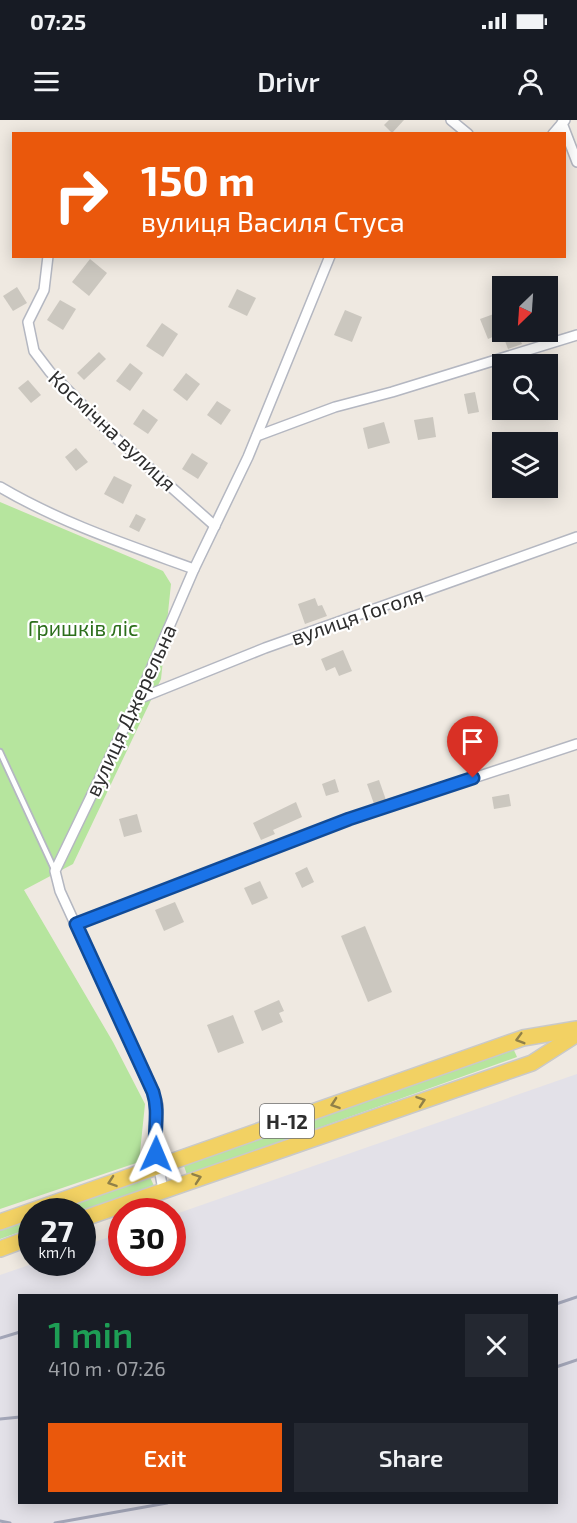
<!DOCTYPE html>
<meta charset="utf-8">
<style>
body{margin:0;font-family:"Exo 2",sans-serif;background:#242831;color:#f1f3f6;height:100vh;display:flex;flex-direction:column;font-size:22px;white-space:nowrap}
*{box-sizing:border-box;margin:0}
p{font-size:20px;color:#9ea1a6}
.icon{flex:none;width:33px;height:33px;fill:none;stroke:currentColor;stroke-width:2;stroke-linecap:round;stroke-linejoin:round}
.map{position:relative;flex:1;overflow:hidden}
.side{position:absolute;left:18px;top:1174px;width:540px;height:210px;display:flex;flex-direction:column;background:#171b24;border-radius:0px;box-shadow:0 3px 15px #0003}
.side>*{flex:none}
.hud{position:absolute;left:12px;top:12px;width:554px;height:126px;border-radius:0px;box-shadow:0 3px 15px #0003;background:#ea580c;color:#fff;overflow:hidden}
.needle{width:39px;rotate:205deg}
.buttons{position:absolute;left:492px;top:156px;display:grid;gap:12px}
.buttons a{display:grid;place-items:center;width:66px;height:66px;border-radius:0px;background:#171b24;box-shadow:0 3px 15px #0003;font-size:30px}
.speed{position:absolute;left:18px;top:1078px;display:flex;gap:12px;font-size:30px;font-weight:700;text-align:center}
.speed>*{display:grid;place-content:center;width:78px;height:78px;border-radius:50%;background:#171b24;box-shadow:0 3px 15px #0003;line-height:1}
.speed small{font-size:15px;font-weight:400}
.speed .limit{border:9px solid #d22;background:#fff;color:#111}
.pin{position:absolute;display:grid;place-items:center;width:51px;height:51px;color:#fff;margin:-62px -26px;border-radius:50% 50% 50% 0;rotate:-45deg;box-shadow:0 0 6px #0007}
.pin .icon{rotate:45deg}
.me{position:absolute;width:66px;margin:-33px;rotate:1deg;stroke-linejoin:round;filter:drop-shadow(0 0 4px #0008)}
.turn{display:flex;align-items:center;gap:21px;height:126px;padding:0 30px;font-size:27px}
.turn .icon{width:78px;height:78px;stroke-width:2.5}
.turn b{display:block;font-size:42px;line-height:51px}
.round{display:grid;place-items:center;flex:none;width:63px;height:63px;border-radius:0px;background:#242831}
.overview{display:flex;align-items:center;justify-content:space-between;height:102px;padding:0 30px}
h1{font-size:36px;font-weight:600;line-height:45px;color:#1e9e55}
.cta{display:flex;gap:12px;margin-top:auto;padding:12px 30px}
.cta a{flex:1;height:69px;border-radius:0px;background:#ea580c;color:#fff;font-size:24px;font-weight:600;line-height:69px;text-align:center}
.cta a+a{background:#242831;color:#f1f3f6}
.status{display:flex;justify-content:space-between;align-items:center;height:42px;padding:0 30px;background:#171b24;direction:ltr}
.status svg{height:16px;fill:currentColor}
header{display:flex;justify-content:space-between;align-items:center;height:78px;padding:0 30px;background:#171b24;font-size:27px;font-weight:600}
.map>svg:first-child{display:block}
.industrial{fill:#e3e1e8;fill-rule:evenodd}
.green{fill:#b6e59e}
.building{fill:#cbc7bf}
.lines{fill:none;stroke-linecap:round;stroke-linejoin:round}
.service-casing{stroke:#b4b7c1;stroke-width:8}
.minor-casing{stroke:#b4b7c1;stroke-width:12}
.primary-casing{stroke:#c9c9c9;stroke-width:18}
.service{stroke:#fff;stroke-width:4.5}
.minor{stroke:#fff;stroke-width:9}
.primary{stroke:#f2d163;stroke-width:15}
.rail{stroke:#a3a6b8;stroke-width:3}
.oneway{stroke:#908048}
.route-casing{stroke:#114b97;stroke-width:15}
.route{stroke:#1a73e8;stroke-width:10}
.labels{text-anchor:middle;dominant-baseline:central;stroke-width:4.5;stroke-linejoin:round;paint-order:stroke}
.shield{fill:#fff;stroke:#6d6d6d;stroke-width:1.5}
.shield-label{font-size:20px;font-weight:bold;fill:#2e2e2e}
.street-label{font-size:21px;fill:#2e2e2e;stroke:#fff}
.park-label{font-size:21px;fill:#2c6e1b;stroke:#fff}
</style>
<div class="status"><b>07:25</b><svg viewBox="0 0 49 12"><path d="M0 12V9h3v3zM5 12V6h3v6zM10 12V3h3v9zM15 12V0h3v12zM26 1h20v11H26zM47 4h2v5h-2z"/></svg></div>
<header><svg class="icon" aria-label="menu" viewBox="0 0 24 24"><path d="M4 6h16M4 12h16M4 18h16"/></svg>Drivr<svg class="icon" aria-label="person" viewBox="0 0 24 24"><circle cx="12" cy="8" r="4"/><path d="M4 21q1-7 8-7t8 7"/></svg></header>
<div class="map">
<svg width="577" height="1403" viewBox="0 0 577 1403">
<rect width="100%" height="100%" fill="#efe9e1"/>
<path class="industrial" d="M577 954V1403H0V1155L35 1143H82L83 1126 121 1113 122 1143H172L173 1095ZM20 1176H556V1383H20Z"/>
<g class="green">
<path d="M0 382 163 451 171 464 161 559 73 744 24 770 113 922 145 984 139 1042 0 1089Z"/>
<path d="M513 928 517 937 187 1055 184 1046Z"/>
<path d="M150 1057 154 1066 79 1092H48Z"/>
<path d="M31 1098V1108L0 1119V1109Z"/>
</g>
<g class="building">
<path d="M389 0H404L392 13 384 5Z"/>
<path d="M90 139 107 153 89 176 72 162Z"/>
<path d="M17 167 27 183 13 191 3 176Z"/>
<path d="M237 169 256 178 247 196 228 187Z"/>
<path d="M60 180 76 189 63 210 47 200Z"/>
<path d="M345 190 362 197 352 222 334 215Z"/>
<path d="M502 191V212H517L522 224 508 229 502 213 488 219 480 199Z"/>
<path d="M162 203 178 214 163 237 146 226Z"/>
<path d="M99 232 106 239 84 260 77 253Z"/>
<path d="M130 243 143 253 130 271 116 261Z"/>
<path d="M186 253 200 264 187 281 173 270Z"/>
<path d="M28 260 41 275 31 283 18 268Z"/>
<path d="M475 272 479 292 468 294 464 274Z"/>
<path d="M217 281 231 290 221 305 207 295Z"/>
<path d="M143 289 158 300 148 314 133 304Z"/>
<path d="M433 297 436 317 418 320 414 300Z"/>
<path d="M384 302 390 323 368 329 363 308Z"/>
<path d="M76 328 88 342 76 351 65 337Z"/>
<path d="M192 333 208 343 198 359 182 349Z"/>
<path d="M114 356 132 365 123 384 104 374Z"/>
<path d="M136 394 146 399 139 412 129 407Z"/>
<path d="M315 478 318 486 322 485 327 496 305 504 298 484Z"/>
<path d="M343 530 352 551 339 556 335 547 326 551 321 539Z"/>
<path d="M477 622 485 636 472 642 465 628Z"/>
<path d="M335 659 339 672 326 676 322 664Z"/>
<path d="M379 660 386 680 374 684 367 664Z"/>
<path d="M509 674 511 686 494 689 492 677Z"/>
<path d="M296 682 302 697 273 710 275 714 261 720 253 703Z"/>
<path d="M137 694 142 712 124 717 119 699Z"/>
<path d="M307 747 314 762 302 768 295 753Z"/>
<path d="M260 761 268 778 252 785 244 768Z"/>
<path d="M175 782 184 802 164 811 155 790Z"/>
<path d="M365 806 392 872 368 882 341 816Z"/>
<path d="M279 880 284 891 279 893 283 902 262 911 254 891Z"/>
<path d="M233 895 244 923 218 933 207 905Z"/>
</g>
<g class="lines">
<defs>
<path id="service" d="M0 632 55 751"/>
<g id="minor">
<path d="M451 0 468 14"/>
<path d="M562 3 577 42"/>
<path d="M553 14 565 0"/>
<path d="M48 136 44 170 28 202 34 231 50 252 109 312 215 406"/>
<path d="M257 316 335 287 392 272 577 215"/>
<path d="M0 367C61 403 128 425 194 449"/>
<path d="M138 579 265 528 577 417"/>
<path d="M76 804 349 699 577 624"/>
<path d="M163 1070 154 1021 158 985 60 771 55 751 138 579 194 449 248 337 330 136"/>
</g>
<g id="primary">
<path d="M82 1099 532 943 577 914"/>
<path d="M0 1102 523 918 577 909"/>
<path d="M0 1129 32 1117"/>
</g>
</defs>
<use href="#service" class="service-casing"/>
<use href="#minor" class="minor-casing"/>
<use href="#primary" class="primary-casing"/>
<use href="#service" class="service"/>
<use href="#minor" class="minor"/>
<use href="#primary" class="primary"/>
<g class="rail">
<path d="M556 1184 577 1177"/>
<path d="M0 1218 20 1212"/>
<path d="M556 1247 577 1240"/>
<path d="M0 1299 20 1297"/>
<path d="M0 1401 10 1403"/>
<path d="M55 1403 167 1383"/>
</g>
</g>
<defs><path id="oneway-chevron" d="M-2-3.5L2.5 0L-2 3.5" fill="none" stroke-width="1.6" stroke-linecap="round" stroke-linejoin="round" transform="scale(1.5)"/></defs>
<g class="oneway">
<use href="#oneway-chevron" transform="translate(520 919) rotate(164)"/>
<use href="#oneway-chevron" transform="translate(421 981) rotate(-19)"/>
<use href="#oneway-chevron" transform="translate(335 984) rotate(161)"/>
<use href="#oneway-chevron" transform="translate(197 1058) rotate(-19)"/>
<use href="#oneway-chevron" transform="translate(112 1062) rotate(161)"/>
</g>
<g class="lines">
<defs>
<path id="route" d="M156 1034C153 1012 160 993 153 972L76 804 349 699 473 658"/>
</defs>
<use href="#route" class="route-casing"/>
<use href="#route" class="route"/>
</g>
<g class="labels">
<rect class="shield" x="260" y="984" width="54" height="34" rx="4.5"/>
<g class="shield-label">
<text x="287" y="1001">Н-12</text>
</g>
<g class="street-label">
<text transform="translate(113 310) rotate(43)">Космічна вулиця</text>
<text transform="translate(357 495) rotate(-19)">вулиця Гоголя</text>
<text transform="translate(130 590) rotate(-65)">вулиця Джерельна</text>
</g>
<g class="park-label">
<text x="83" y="507">Гришків ліс</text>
</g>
</g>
</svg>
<div class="buttons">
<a><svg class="needle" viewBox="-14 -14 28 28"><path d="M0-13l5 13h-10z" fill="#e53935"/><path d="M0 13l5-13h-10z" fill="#9ea1a6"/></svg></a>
<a><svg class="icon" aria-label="search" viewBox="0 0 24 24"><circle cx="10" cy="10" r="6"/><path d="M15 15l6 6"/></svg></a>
<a><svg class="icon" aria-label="layers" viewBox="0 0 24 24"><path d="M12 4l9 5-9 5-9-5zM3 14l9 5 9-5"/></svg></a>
</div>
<div class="speed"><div>27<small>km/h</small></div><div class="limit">30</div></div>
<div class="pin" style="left:473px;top:658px;background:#d93025"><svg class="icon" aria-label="arrive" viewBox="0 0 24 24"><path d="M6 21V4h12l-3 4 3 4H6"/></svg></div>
<svg class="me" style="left:156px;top:1034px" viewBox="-20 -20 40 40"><path d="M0-17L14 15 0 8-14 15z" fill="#1a73e8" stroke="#fff" stroke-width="4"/></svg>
<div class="hud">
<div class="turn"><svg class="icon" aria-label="right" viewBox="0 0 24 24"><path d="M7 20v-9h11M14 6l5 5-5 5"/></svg><div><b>150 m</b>вулиця Василя Стуса</div></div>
</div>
<section class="side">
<div class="overview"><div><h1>1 min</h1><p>410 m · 07:26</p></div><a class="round"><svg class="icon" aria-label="close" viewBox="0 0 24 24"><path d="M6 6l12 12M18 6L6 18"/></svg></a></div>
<div class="cta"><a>Exit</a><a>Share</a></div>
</section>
</div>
